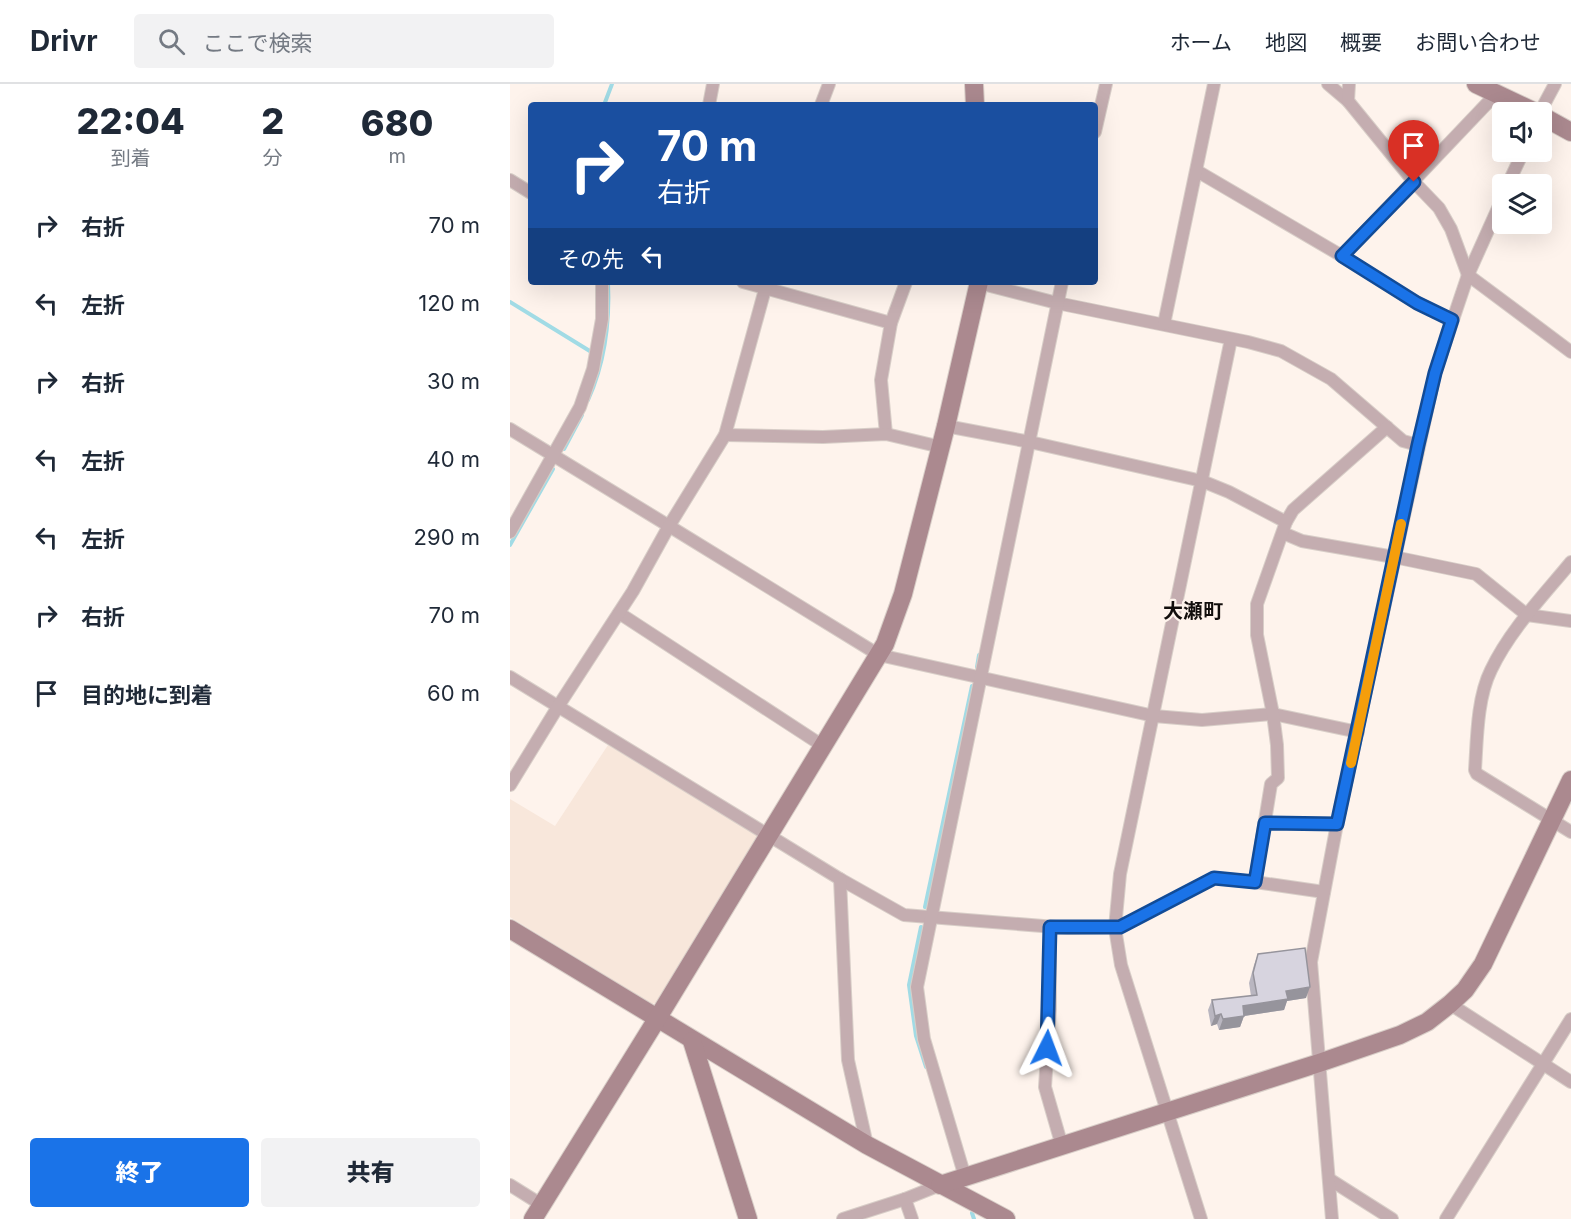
<!DOCTYPE html>
<html lang="ja">
<meta charset="utf-8">
<style>
body{margin:0;font-family:Inter,"Noto Sans JP",sans-serif;background:#f2f2f3;color:#1f2937;height:100vh;display:flex;flex-direction:column;font-size:22px;white-space:nowrap}
*{box-sizing:border-box;margin:0}
p{font-size:20px;color:#747a83}
.icon{flex:none;width:33px;height:33px;fill:none;stroke:currentColor;stroke-width:2;stroke-linecap:round;stroke-linejoin:round}
.map{position:relative;flex:1;overflow:hidden}
.drawer{display:flex;flex-direction:column;background:#fff;width:510px}
.drawer>*{flex:none}
.banner{position:absolute;left:18px;top:18px;width:570px;height:183px;border-radius:6px;box-shadow:0 6px 24px #0002;background:#1a4fa0;color:#fff;overflow:hidden}
.tools{position:absolute;left:982px;top:18px;display:grid;gap:12px}
.tools a{display:grid;place-items:center;width:60px;height:60px;border-radius:6px;background:#fff;box-shadow:0 6px 24px #0002;font-size:30px}
.pin{position:absolute;display:grid;place-items:center;width:51px;height:51px;color:#fff;margin:-62px -26px;border-radius:50% 50% 50% 0;rotate:-45deg;box-shadow:0 0 6px #0007}
.pin .icon{rotate:45deg}
.me{position:absolute;width:66px;margin:-33px;rotate:3deg;stroke-linejoin:round;filter:drop-shadow(0 0 4px #0008)}
.turn{display:flex;align-items:center;gap:21px;height:126px;padding:0 30px;font-size:27px}
.turn .icon{width:78px;height:78px;stroke-width:2.5}
.turn b{display:block;font-size:42px;line-height:51px}
.then{display:flex;align-items:center;height:57px;padding:0 30px;background:#0003;gap:12px;font-size:22px}
.eta{display:flex;justify-content:space-evenly;align-items:center;height:102px;text-align:center}
.eta b{font-size:36px;font-weight:800;line-height:42px}
.action{display:flex;gap:12px;margin-top:auto;padding:12px 30px}
.action a{flex:1;height:69px;border-radius:6px;background:#1a73e8;color:#fff;font-size:24px;font-weight:800;line-height:69px;text-align:center}
.action a+a{background:#f2f2f3;color:#1f2937}
ul{padding:0;list-style:none}
li{display:flex;align-items:center;gap:18px;height:78px;padding:0 30px}
li div{flex:1}
li b{display:block;font-size:22px}
li em{font-style:normal}
header{display:flex;align-items:center;gap:36px;box-sizing:border-box;height:84px;padding:0 30px;background:#fff;border-bottom:2px solid #e0e1e3}
header strong{font-size:28px}
nav{display:flex;gap:33px;margin-inline-start:auto;font-size:21px}
.search{width:420px;height:54px;background:#f2f2f3;display:flex;align-items:center;gap:15px;box-sizing:border-box;padding:0 21px;border-radius:6px;color:#747a83;font-size:22px}
main{display:flex;flex:1;min-height:0}
.map>svg:first-child{display:block}
.built{fill:#f8e7db}
.lines{fill:none;stroke-linecap:round;stroke-linejoin:round}
.stream{stroke:#a1dbe5;stroke-width:4}
.street-casing{stroke:#d8cec8;stroke-width:14}
.secondary-casing{stroke:#d8cec8;stroke-width:20}
.street{stroke:#c4adb0;stroke-width:12}
.secondary{stroke:#ab898f;stroke-width:18}
.wall{fill:#b9b6c0}
.shaded-wall{fill:#96949c}
.building{fill:#d7d4df;stroke:#96949c;stroke-width:1.5}
.route-casing{stroke:#114b97;stroke-width:15}
.route{stroke:#1a73e8;stroke-width:10}
.slow{stroke:#f59e0b;stroke-width:10}
.labels{text-anchor:middle;dominant-baseline:central;stroke-width:4.5;stroke-linejoin:round;paint-order:stroke}
.neighbourhood-label{font-size:20px;font-weight:bold;fill:#120e0c;stroke:#fef3ec}
</style>
<header>
<strong>Drivr</strong>
<div class="search"><svg class="icon" aria-label="search" viewBox="0 0 24 24"><circle cx="10" cy="10" r="6"/><path d="M15 15l6 6"/></svg>ここで検索</div>
<nav><a>ホーム</a><a>地図</a><a>概要</a><a>お問い合わせ</a></nav>
</header>
<main>
<section class="drawer">
<div class="eta">
<div><b>22:04</b><p>到着</p></div>
<div><b>2</b><p>分</p></div>
<div><b>680</b><p>m</p></div>
</div>
<ul>
<li><svg class="icon" aria-label="right" viewBox="0 0 24 24"><path d="M7 20v-9h11M14 6l5 5-5 5"/></svg><div><b>右折</b></div><em>70 m</em></li>
<li><svg class="icon" aria-label="left" viewBox="0 0 24 24"><path d="M17 20v-9H6M10 6l-5 5 5 5"/></svg><div><b>左折</b></div><em>120 m</em></li>
<li><svg class="icon" aria-label="right" viewBox="0 0 24 24"><path d="M7 20v-9h11M14 6l5 5-5 5"/></svg><div><b>右折</b></div><em>30 m</em></li>
<li><svg class="icon" aria-label="left" viewBox="0 0 24 24"><path d="M17 20v-9H6M10 6l-5 5 5 5"/></svg><div><b>左折</b></div><em>40 m</em></li>
<li><svg class="icon" aria-label="left" viewBox="0 0 24 24"><path d="M17 20v-9H6M10 6l-5 5 5 5"/></svg><div><b>左折</b></div><em>290 m</em></li>
<li><svg class="icon" aria-label="right" viewBox="0 0 24 24"><path d="M7 20v-9h11M14 6l5 5-5 5"/></svg><div><b>右折</b></div><em>70 m</em></li>
<li><svg class="icon" aria-label="arrive" viewBox="0 0 24 24"><path d="M6 21V4h12l-3 4 3 4H6"/></svg><div><b>目的地に到着</b></div><em>60 m</em></li>
</ul>
<div class="action"><a>終了</a><a>共有</a></div>
</section>
<div class="map">
<svg width="1061" height="1135" viewBox="0 0 1061 1135">
<rect width="100%" height="100%" fill="#fef3ec"/>
<path class="built" d="M98 661 248 751 249 756 149 918 142 920 0 833V715L45 742Z"/>
<g class="lines">
<g class="stream">
<path d="M94 21 102 0"/>
<path d="M0 218 83 269"/>
<path d="M78 316C95 278 100 239 98 198"/>
<path d="M54 365 72 331"/>
<path d="M0 461 43 385"/>
<path d="M467 583 469 571"/>
<path d="M415 823 462 602"/>
<path d="M411 843 399 901 406 952 416 983"/>
<path d="M462 1129 464 1135"/>
</g>
<defs>
<g id="street">
<path d="M818 0 838 17 904 98 929 124 941 145 958 191 1061 268"/>
<path d="M838 17 839 0"/>
<path d="M199 21 203 0"/>
<path d="M311 21 319 0"/>
<path d="M1030 28 1045 0"/>
<path d="M585 48 596 0"/>
<path d="M687 87 832 172 907 219 942 236"/>
<path d="M0 96 21 109"/>
<path d="M998 100 1013 68"/>
<path d="M832 172 986 10"/>
<path d="M233 198 381 239"/>
<path d="M465 198 547 219 738 258 771 267 821 295 893 357 908 361"/>
<path d="M654 240 704 0"/>
<path d="M436 342 520 358 692 397 719 408 776 438"/>
<path d="M0 345 159 442 215 351 257 198"/>
<path d="M376 350 371 296 381 239 396 198"/>
<path d="M215 351 313 353 376 350 431 363"/>
<path d="M0 448 70 323 83 285 92 235V198"/>
<path d="M773 449 792 457 884 473 966 490 1017 531 1061 537"/>
<path d="M1061 478C1033 512 1000 546 981 586 967 614 967 655 965 686L967 690 1061 748"/>
<path d="M109 529 313 662"/>
<path d="M0 593 330 795 394 831 558 844 610 843 704 794 745 798 814 808"/>
<path d="M0 701 49 621 123 507 159 442 369 571 644 632 692 636 763 630 848 648"/>
<path d="M755 739 827 740"/>
<path d="M330 795 338 976 357 1061"/>
<path d="M745 798 761 700 768 694 767 661 763 630 747 551V520L776 438 783 426 877 343"/>
<path d="M540 843V925L535 1003 552 1062"/>
<path d="M940 920 1061 998"/>
<path d="M455 1093 414 955 407 903 552 198"/>
<path d="M819 1095 882 1135"/>
<path d="M0 1101 32 1121"/>
<path d="M395 1115 402 1135"/>
<path d="M333 1135 395 1115 430 1101"/>
<path d="M691 1135 611 881 605 844 610 790 721 255"/>
<path d="M822 1135 801 878 827 740 925 289 958 191 993 113"/>
<path d="M936 1135 1061 935"/>
</g>
<g id="secondary">
<path d="M464 0 465 21"/>
<path d="M966 0 1025 28"/>
<path d="M1032 32 1061 48"/>
<path d="M0 845 357 1061 496 1135"/>
<path d="M182 957 238 1135"/>
<path d="M430 1101 809 979 890 951 917 938 940 920 955 906 973 880 1061 696"/>
<path d="M23 1135 147 935 375 560 393 510 436 342 469 198"/>
</g>
</defs>
<use href="#street" class="street-casing"/>
<use href="#secondary" class="secondary-casing"/>
<use href="#street" class="street"/>
<use href="#secondary" class="secondary"/>
</g>
<path class="wall" d="M748 870 796 914 777 917 774 926 734 932 730 943 709 946 707 940 701 942 698 926 702 916 741 912 739 899 744 881Z"/>
<g class="shaded-wall">
<path d="M800 903 796 914 777 917 774 926 734 932 730 943 709 946 713 935 733 922 776 907Z"/>
<path d="M711 930 707 940 701 942 705 932Z"/>
</g>
<path class="building" d="M795 864 800 903 776 907 778 915 733 922 734 932 713 935 711 930 705 932 702 916 747 911 743 889 748 870Z"/>
<g class="lines">
<defs>
<path id="route" d="M537 964 540 843H610L704 794 745 798 755 739 827 740 908 361 925 289 942 236 907 219 832 172 904 98"/>
</defs>
<use href="#route" class="route-casing"/>
<use href="#route" class="route"/>
<path class="slow" d="M841 679 891 440"/>
</g>
<g class="labels">
<g class="neighbourhood-label">
<text x="683" y="527">大瀬町</text>
</g>
</g>
</svg>
<div class="tools">
<a><svg class="icon" aria-label="sound" viewBox="0 0 24 24"><path d="M4 9h4l5-4v14l-5-4H4zM17 9q2 3 0 6"/></svg></a>
<a><svg class="icon" aria-label="layers" viewBox="0 0 24 24"><path d="M12 4l9 5-9 5-9-5zM3 14l9 5 9-5"/></svg></a>
</div>
<div class="pin" style="left:904px;top:98px;background:#d93025"><svg class="icon" aria-label="arrive" viewBox="0 0 24 24"><path d="M6 21V4h12l-3 4 3 4H6"/></svg></div>
<svg class="me" style="left:537px;top:964px" viewBox="-20 -20 40 40"><path d="M0-17L14 15 0 8-14 15z" fill="#1a73e8" stroke="#fff" stroke-width="4"/></svg>
<div class="banner">
<div class="turn"><svg class="icon" aria-label="right" viewBox="0 0 24 24"><path d="M7 20v-9h11M14 6l5 5-5 5"/></svg><div><b>70 m</b>右折</div></div>
<div class="then">その先<svg class="icon" aria-label="left" viewBox="0 0 24 24"><path d="M17 20v-9H6M10 6l-5 5 5 5"/></svg></div>
</div>
</div>
</main>
